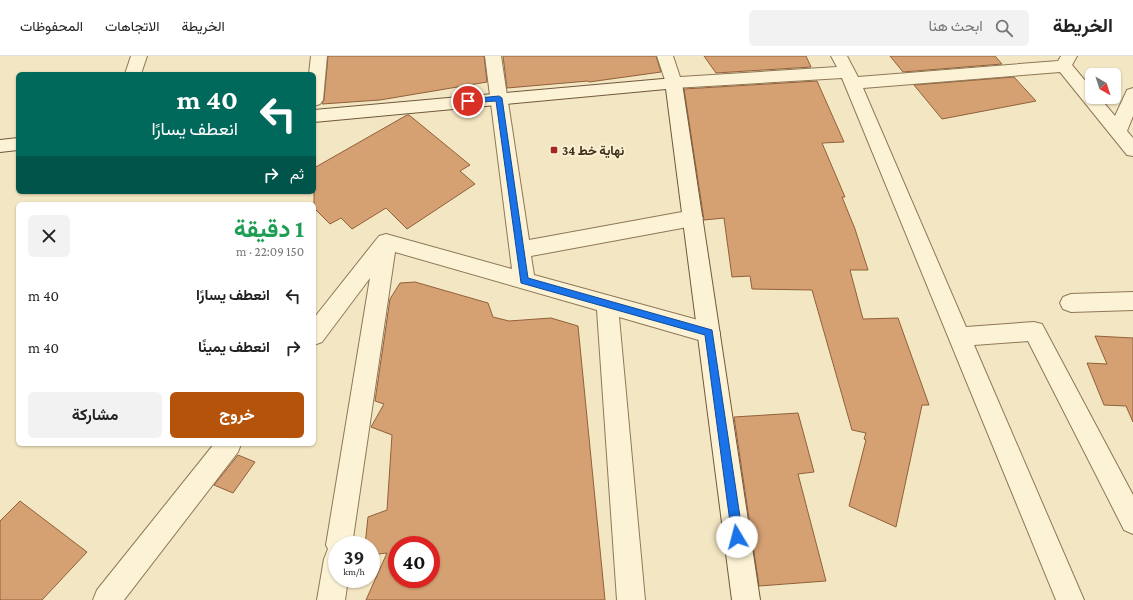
<!DOCTYPE html>
<html lang="ar">
<meta charset="utf-8">
<style>
body{margin:0;font-family:"Crimson Pro",Vazirmatn,serif;background:#f2f2f2;color:#222;direction:rtl;height:100vh;display:flex;flex-direction:column;font-size:15px;white-space:nowrap}
*{box-sizing:border-box;margin:0}
p{font-size:13px;color:#767676}
.icon{flex:none;width:22px;height:22px;fill:none;stroke:currentColor;stroke-width:2;stroke-linecap:round;stroke-linejoin:round}
.map{position:relative;flex:1;overflow:hidden;direction:ltr}
.side{position:absolute;left:16px;top:146px;width:300px;height:244px;display:flex;flex-direction:column;background:#fff;border-radius:6px;box-shadow:0 1px 3px #0004;direction:rtl}
.side>*{flex:none}
.hud{position:absolute;left:16px;top:16px;width:300px;height:122px;border-radius:6px;box-shadow:0 1px 3px #0004;direction:rtl;background:#00695c;color:#fff;overflow:hidden}
.needle{width:26px;rotate:141deg}
.fabs{position:absolute;left:1085px;top:12px;display:grid;gap:8px}
.fabs a{display:grid;place-items:center;width:36px;height:36px;border-radius:6px;background:#fff;box-shadow:0 1px 3px #0004;font-size:20px}
.speed{position:absolute;left:328px;top:480px;display:flex;gap:8px;font-size:20px;font-weight:700;text-align:center}
.speed>*{display:grid;place-content:center;width:52px;height:52px;border-radius:50%;background:#fff;box-shadow:0 1px 3px #0004;line-height:1}
.speed small{font-size:10px;font-weight:400}
.speed .limit{border:6px solid #d22;background:#fff;color:#111}
.pin{position:absolute;display:grid;place-items:center;width:34px;height:34px;color:#fff;margin:-17px;border:2px solid #fff;border-radius:50%;box-shadow:0 1px 4px #0007}
.me{position:absolute;width:44px;margin:-22px;rotate:352deg;stroke-linejoin:round;filter:drop-shadow(0 0 3px #0008)}
.turn{display:flex;align-items:center;gap:14px;height:84px;padding:0 12px;font-size:18px}
.turn .icon{width:52px;height:52px;stroke-width:2.5}
.turn b{display:block;font-size:28px;line-height:34px}
.then{display:flex;align-items:center;height:38px;padding:0 12px;background:#0003;gap:8px;font-size:15px}
.round{display:grid;place-items:center;flex:none;width:42px;height:42px;border-radius:6px;background:#f2f2f2}
.head{display:flex;align-items:center;justify-content:space-between;height:68px;padding:0 12px}
h1{font-size:24px;font-weight:700;line-height:30px;color:#1e9e55}
.cta{display:flex;gap:8px;margin-top:auto;padding:8px 12px}
.cta a{flex:1;height:46px;border-radius:6px;background:#b45309;color:#fff;font-size:16px;font-weight:700;line-height:46px;text-align:center}
.cta a+a{background:#f2f2f2;color:#222}
ul{padding:0;list-style:none}
li{display:flex;align-items:center;gap:12px;height:52px;padding:0 12px}
li div{flex:1}
li b{display:block;font-size:15px}
li em{font-style:normal}
header{display:flex;align-items:center;gap:24px;box-sizing:border-box;height:56px;padding:0 20px;background:#fff;border-bottom:1px solid #e0e0e0}
header strong{font-size:19px}
nav{display:flex;gap:22px;margin-inline-start:auto;font-size:14px}
.search{width:280px;height:36px;background:#f2f2f2;display:flex;align-items:center;gap:10px;box-sizing:border-box;padding:0 14px;border-radius:6px;color:#767676;font-size:15px}
.map>svg:first-child{display:block}
.building{fill:#d5a173;stroke:#91603a;fill-rule:evenodd}
.lines{fill:none;stroke-linecap:round;stroke-linejoin:round}
.street-casing{stroke:#8f7757;stroke-width:2}
.secondary-casing{stroke:#71583a;stroke-width:2}
.street{fill:#fcf3d6;fill-rule:evenodd}
.secondary{fill:#fcf3d6;fill-rule:evenodd}
.route{fill:#1a73e8;stroke:#114b97}
.poi-dot{fill:#a52520;stroke:#f9f0d2;stroke-width:1.5}
.labels{text-anchor:middle;dominant-baseline:central;stroke-width:4;stroke-linejoin:round;paint-order:stroke}
.poi-label{font-size:13px;font-weight:bold;fill:#3d2e1c;stroke:#f9f0d2;text-anchor:start}
</style>
<header>
<strong>الخريطة</strong>
<div class="search"><svg class="icon" aria-label="search" viewBox="0 0 24 24"><circle cx="10" cy="10" r="6"/><path d="M15 15l6 6"/></svg>ابحث هنا</div>
<nav><a>الخريطة</a><a>الاتجاهات</a><a>المحفوظات</a></nav>
</header>
<div class="map">
<svg width="1133" height="544" viewBox="0 0 1133 544">
<rect width="100%" height="100%" fill="#f3e6c2"/>
<g class="building">
<path d="M328 0H484L487 26 380 44 322 48 324 44Z"/>
<path d="M503 0H656L661 16 589 26 588 25 507 32Z"/>
<path d="M704 0H806L811 11 716 17Z"/>
<path d="M890 0H995L1002 8 903 16Z"/>
<path d="M1014 21 1036 45 942 63 914 29Z"/>
<path d="M817 25 844 86 822 87 845 141H842L855 173 868 214H850L863 263 898 262 929 349H922L896 471 849 450 866 384 864 383 866 377 852 374 812 234 752 233 750 220 732 221 724 162 704 164 684 33Z"/>
<path d="M407 59H409L470 109 460 115 475 128 407 173 386 152 352 173 341 162 330 168 314 152V112Z"/>
<path d="M415 226 488 247 493 261 509 265 551 262 578 270 605 544H366L387 497 371 499V489H365L368 461 387 454 392 379 371 371 384 348 375 345 390 243 400 227ZM397 489H431V523H397Z"/>
<path d="M1095 280 1133 282V366L1126 350 1104 349 1087 307 1107 308Z"/>
<path d="M798 357 814 416 798 418 826 525 759 530 734 361Z"/>
<path d="M238 399 255 406 233 437 214 429Z"/>
<path d="M20 445 87 496 42 544H0V465Z"/>
</g>
<g class="lines">
<defs>
<g id="street">
<path d="M131 0H147L141 18H125Z"/>
<path d="M311 0H327L323 44 320 48 314 50V18H309Z"/>
<path d="M485 0H501L529 184 693 154 700 157 703 162 700 167 693 170 531 200 534 219 709 267 717 270 720 277 717 284 709 287 619 261 645 544H617L597 254 395 196 352 489H337V523H348L345 544H317L324 503 328 493 326 489 370 222 322 286 314 289V262L379 180 386 178 512 213Z"/>
<path d="M657 0H673L680 21 837 11 831 0H847L858 21 1058 5 1061 0H1077L1072 9 1092 33V41H1099L1115 60 1127 34 1133 32V60L1127 75 1133 82V100L1127 99 1060 16 863 32 966 271 1034 266 1042 268 1133 439V478L1124 474 1028 285 974 289 1084 544H1056L842 22 674 32 668 31 666 27Z"/>
<path d="M1133 236V254L1071 256 1063 253 1060 247 1063 241 1071 238Z"/>
<path d="M214 388H241L238 396 124 544H93L97 534Z"/>
</g>
<g id="secondary">
<path d="M674 22 680 23 682 27 760 544H732L666 33 314 66V54Z"/>
<path d="M18 82V94L0 96V84Z"/>
</g>
</defs>
<use href="#street" class="street-casing"/>
<use href="#secondary" class="secondary-casing"/>
<use href="#street" class="street"/>
<use href="#secondary" class="secondary"/>
</g>
<path class="route" d="M499 40 502 42 528 222 712 274 743 481 741 485 737 487 734 485 732 481 705 279 521 227 496 45 468 47 464 45 468 43Z"/>
<rect class="poi-dot" x="550" y="90" width="8" height="8" rx="2"/>
<g class="labels">
<g class="poi-label">
<text x="562" y="94">نهاية خط 34</text>
</g>
</g>
</svg>
<div class="fabs">
<a><svg class="needle" viewBox="-14 -14 28 28"><path d="M0-13l5 13h-10z" fill="#e53935"/><path d="M0 13l5-13h-10z" fill="#767676"/></svg></a>
</div>
<div class="speed"><div>39<small>km/h</small></div><div class="limit">40</div></div>
<div class="pin" style="left:468px;top:45px;background:#d93025"><svg class="icon" aria-label="arrive" viewBox="0 0 24 24"><path d="M6 21V4h12l-3 4 3 4H6"/></svg></div>
<svg class="me" style="left:737px;top:481px" viewBox="-20 -20 40 40"><circle r="19" fill="#fff"/><path d="M0-13L10 11 0 6-10 11z" fill="#1a73e8"/></svg>
<div class="hud">
<div class="turn"><svg class="icon" aria-label="left" viewBox="0 0 24 24"><path d="M17 20v-9H6M10 6l-5 5 5 5"/></svg><div><b>40 m</b>انعطف يسارًا</div></div>
<div class="then">ثم<svg class="icon" aria-label="right" viewBox="0 0 24 24"><path d="M7 20v-9h11M14 6l5 5-5 5"/></svg></div>
</div>
<section class="side">
<div class="head"><div><h1>1 دقيقة</h1><p>150 m · 22:09</p></div><a class="round"><svg class="icon" aria-label="close" viewBox="0 0 24 24"><path d="M6 6l12 12M18 6L6 18"/></svg></a></div>
<ul>
<li><svg class="icon" aria-label="left" viewBox="0 0 24 24"><path d="M17 20v-9H6M10 6l-5 5 5 5"/></svg><div><b>انعطف يسارًا</b></div><em>40 m</em></li>
<li><svg class="icon" aria-label="right" viewBox="0 0 24 24"><path d="M7 20v-9h11M14 6l5 5-5 5"/></svg><div><b>انعطف يمينًا</b></div><em>40 m</em></li>
</ul>
<div class="cta"><a>خروج</a><a>مشاركة</a></div>
</section>
</div>
